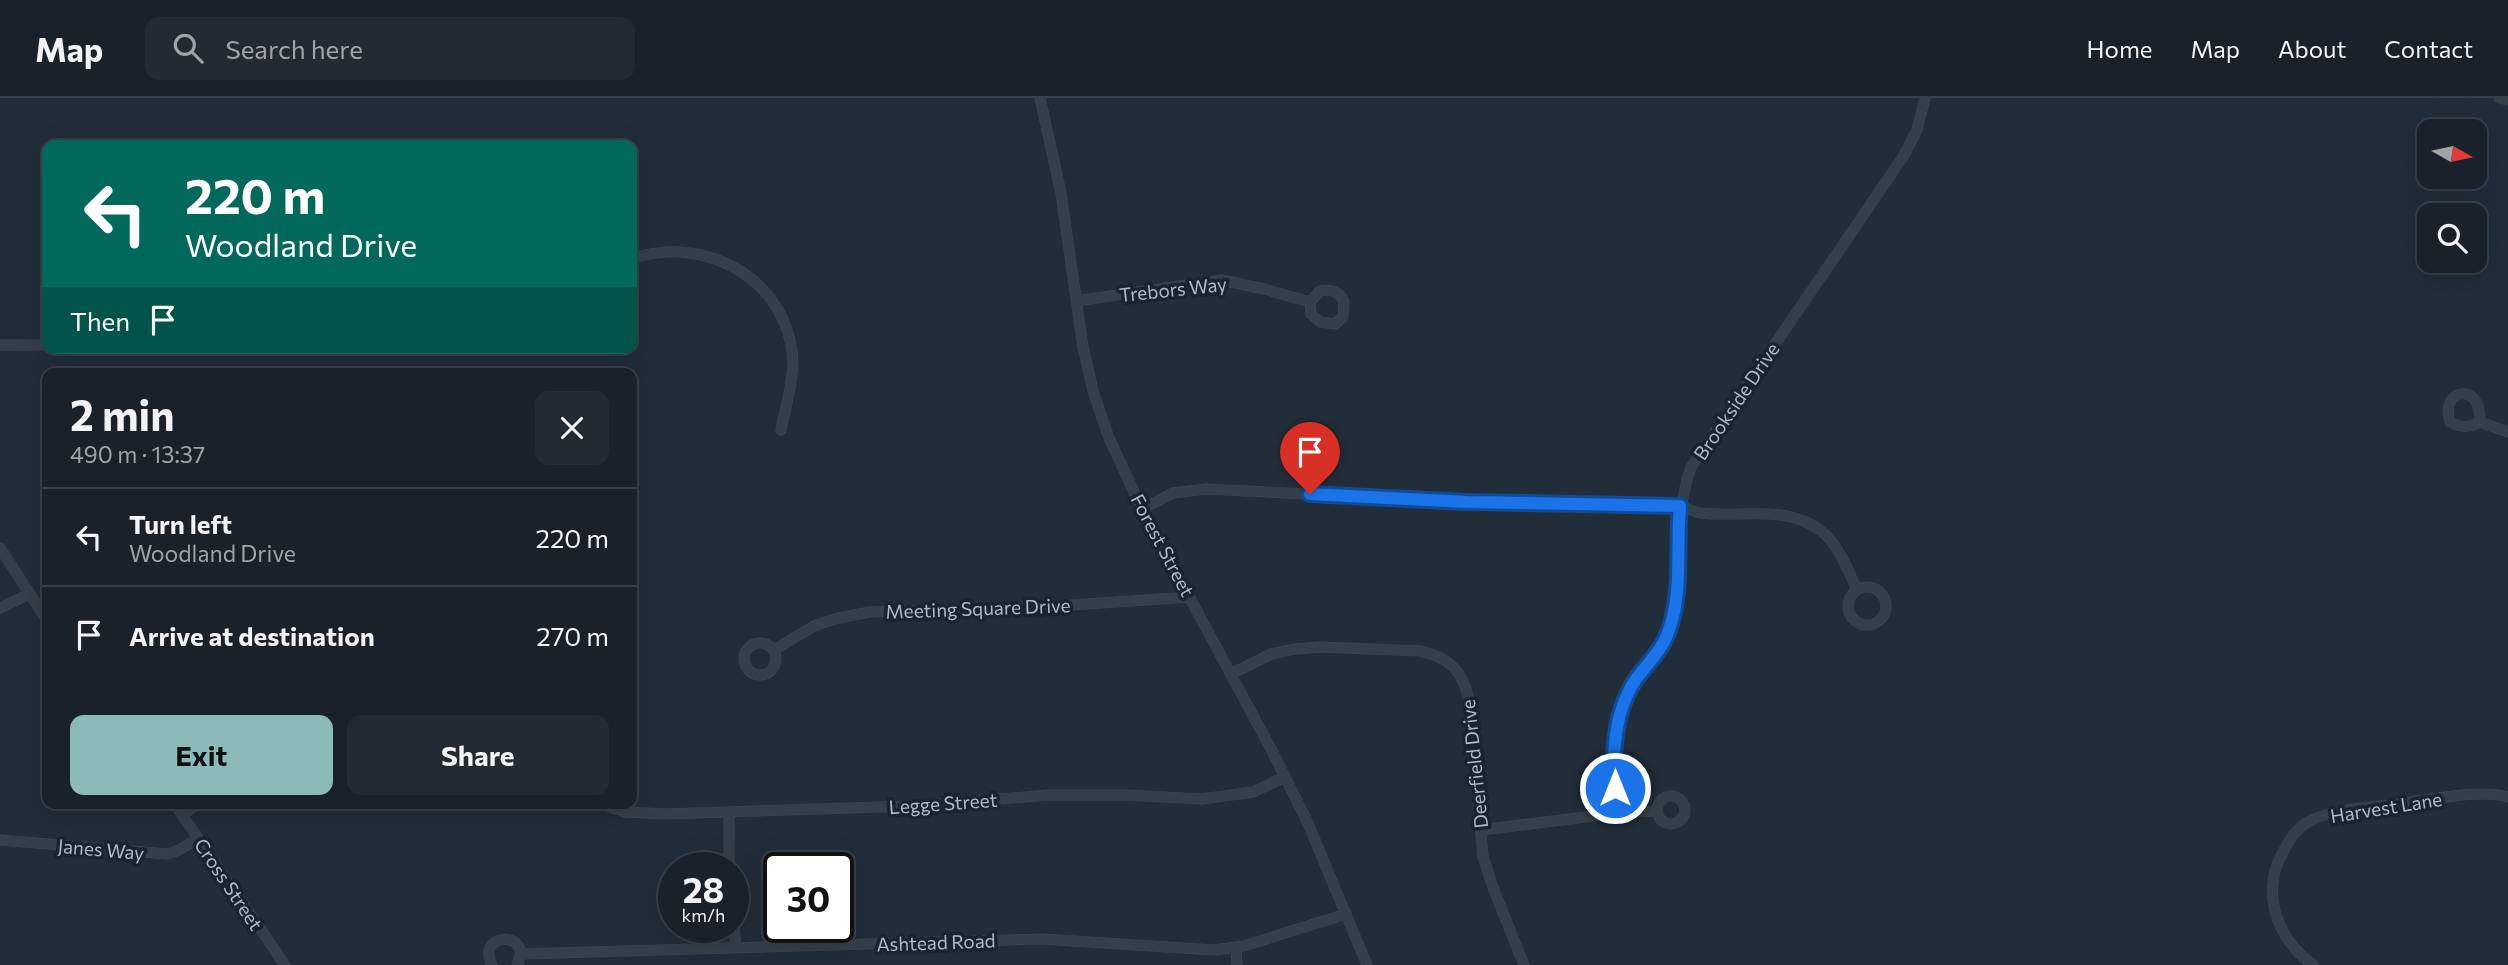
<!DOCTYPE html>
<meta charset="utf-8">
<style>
body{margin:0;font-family:Commissioner,sans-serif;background:#222a33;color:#f1f3f6;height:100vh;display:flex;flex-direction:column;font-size:26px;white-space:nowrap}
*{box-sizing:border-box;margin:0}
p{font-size:23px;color:#9fa4a9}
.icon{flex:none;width:38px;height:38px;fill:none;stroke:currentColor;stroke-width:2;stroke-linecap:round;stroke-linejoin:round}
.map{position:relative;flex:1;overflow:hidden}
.side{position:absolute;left:42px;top:270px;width:595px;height:441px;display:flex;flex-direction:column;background:#19222b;border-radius:14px;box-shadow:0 7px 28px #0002,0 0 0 2px #373f47}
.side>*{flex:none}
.hud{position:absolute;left:42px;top:42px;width:595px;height:214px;border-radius:14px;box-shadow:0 7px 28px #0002,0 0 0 2px #373f47;background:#00695c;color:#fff;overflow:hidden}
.needle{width:46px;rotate:99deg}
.fabs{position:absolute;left:2417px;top:21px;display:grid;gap:14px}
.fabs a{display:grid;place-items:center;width:70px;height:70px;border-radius:14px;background:#19222b;box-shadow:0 7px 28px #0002,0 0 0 2px #373f47;font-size:35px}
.speed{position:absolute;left:658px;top:754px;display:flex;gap:14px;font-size:35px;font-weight:700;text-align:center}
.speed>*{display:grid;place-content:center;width:91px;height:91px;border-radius:50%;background:#19222b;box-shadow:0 7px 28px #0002,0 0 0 2px #373f47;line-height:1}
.speed small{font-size:18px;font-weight:400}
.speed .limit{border:4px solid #111;border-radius:10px;background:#fff;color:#111}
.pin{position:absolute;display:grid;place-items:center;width:60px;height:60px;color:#fff;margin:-72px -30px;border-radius:50% 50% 50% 0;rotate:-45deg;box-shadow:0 0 7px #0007}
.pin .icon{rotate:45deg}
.me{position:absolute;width:77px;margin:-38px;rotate:0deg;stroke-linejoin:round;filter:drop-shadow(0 0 5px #0008)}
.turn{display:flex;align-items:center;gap:24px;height:147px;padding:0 28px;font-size:32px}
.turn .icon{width:91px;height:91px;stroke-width:2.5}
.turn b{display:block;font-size:49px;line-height:60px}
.then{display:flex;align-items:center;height:66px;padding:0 28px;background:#0003;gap:14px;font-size:26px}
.round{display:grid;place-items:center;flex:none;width:74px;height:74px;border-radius:14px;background:#222a33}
.overview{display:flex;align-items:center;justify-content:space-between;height:119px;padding:0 28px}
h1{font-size:42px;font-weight:700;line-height:52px}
.cta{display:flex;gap:14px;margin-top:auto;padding:14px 28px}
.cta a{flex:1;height:80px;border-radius:14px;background:#8bbbb9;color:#111;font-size:28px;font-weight:700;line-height:80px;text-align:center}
.cta a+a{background:#222a33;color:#f1f3f6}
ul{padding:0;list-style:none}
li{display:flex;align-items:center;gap:21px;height:98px;padding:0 28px;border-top:2px solid #373f47}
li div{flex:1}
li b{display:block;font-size:26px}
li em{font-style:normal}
header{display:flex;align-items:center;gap:42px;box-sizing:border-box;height:98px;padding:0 35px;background:#19222b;border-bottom:2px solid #373f47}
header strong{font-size:33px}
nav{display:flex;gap:38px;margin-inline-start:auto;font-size:24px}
.search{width:490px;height:63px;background:#222a33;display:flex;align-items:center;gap:18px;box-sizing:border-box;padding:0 24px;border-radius:14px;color:#9fa4a9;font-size:26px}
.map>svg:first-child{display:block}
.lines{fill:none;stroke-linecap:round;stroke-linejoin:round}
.minor-casing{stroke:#3e4853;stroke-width:11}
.minor{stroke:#353f49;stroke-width:10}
.route-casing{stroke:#114b97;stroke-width:18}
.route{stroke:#1a73e8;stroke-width:12}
.labels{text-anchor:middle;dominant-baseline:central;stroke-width:7;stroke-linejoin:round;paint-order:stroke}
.street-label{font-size:19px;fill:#b0bac6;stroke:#1a242e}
</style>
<header>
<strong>Map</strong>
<div class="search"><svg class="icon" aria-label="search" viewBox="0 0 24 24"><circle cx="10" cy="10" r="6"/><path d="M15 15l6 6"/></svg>Search here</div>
<nav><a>Home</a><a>Map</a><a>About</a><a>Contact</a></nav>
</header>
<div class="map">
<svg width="2508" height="867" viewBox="0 0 2508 867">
<rect width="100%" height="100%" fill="#212d39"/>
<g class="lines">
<defs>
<g id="minor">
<path d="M1040 0 1061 95 1083 249 1093 293 1109 340 1142 411 1271 651 1307 723 1367 867"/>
<path d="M2499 0 2508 2"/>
<path d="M632 161C698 137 778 175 791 247 797 274 786 305 781 332"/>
<path d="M1076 203 1222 182 1264 191 1310 204 1311 216 1320 224 1335 226 1343 219 1344 204C1340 193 1330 191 1320 193L1310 204"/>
<path d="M0 247H47"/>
<path d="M2480 324C2482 283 2439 290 2450 324 2461 330 2469 330 2480 324L2508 334"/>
<path d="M1142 411 1173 395 1206 391 1466 404 1680 408C1687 410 1694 414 1701 415 1740 420 1787 406 1821 433 1839 447 1848 472 1857 492"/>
<path d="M0 450 47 522"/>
<circle cx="1867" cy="508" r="19"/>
<path d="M0 510 29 496"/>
<circle cx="760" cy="561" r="16"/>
<path d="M774 552 814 528 838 520 870 514 1057 508 1190 499"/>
<path d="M1231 576 1271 556 1295 551 1321 549 1420 553C1449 559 1463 573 1469 602L1483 758 1492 787 1524 867"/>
<circle cx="1671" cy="712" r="14"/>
<path d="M174 705 285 867"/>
<path d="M599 705 625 714 665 716 912 708 1049 697H1125L1202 701 1253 694 1285 679"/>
<path d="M729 715V770"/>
<path d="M1618 715C1612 670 1610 619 1637 581 1649 563 1665 548 1671 527 1685 474 1672 422 1691 369L1903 59 1917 32 1925 0"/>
<path d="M182 717 198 705"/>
<path d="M1481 732 1618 715 1657 713"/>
<path d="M0 742 167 756 177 753 198 741"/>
<path d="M733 817 736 850"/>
<path d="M1236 850 1237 867"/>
<path d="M521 856 1042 841 1214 852 1244 848 1346 816"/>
<path d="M492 867C474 834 535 832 517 867"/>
<path d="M2313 867C2277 841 2260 795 2283 754 2288 744 2296 731 2306 725 2314 720 2328 716 2337 714 2356 709 2376 709 2396 706 2426 703 2480 690 2508 699"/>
</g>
</defs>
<use href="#minor" class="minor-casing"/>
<use href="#minor" class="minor"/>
</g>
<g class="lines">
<defs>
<path id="route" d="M1310 396 1466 404 1680 408C1676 449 1683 493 1669 532 1663 551 1648 565 1636 581 1615 612 1612 654 1615 690"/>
</defs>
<use href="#route" class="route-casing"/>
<use href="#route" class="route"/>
</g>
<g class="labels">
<g class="street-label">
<text transform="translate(1173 191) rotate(-6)">Trebors Way</text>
<text transform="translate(1736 303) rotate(-56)">Brookside Drive</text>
<text transform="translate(1163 447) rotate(62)">Forest Street</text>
<text transform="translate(978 510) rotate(-2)">Meeting Square Drive</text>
<text transform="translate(1474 666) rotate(-96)">Deerfield Drive</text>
<text transform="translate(943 705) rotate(-4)">Legge Street</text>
<text transform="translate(2386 709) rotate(-9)">Harvest Lane</text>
<text transform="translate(101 751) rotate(5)">Janes Way</text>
<text transform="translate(229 786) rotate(56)">Cross Street</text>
<text transform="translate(936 844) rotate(-2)">Ashtead Road</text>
</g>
</g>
</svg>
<div class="fabs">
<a><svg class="needle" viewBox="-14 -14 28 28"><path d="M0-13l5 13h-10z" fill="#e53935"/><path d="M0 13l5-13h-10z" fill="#9fa4a9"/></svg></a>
<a><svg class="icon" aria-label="search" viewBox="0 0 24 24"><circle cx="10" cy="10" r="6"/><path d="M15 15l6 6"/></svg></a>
</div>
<div class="speed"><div>28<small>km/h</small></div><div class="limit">30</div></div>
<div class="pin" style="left:1310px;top:396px;background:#d93025"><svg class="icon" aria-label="arrive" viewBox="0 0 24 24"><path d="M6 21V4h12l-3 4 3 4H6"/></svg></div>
<svg class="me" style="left:1615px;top:690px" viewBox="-20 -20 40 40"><circle r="17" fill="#1a73e8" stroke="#fff" stroke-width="3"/><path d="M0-11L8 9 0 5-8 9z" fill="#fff"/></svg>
<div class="hud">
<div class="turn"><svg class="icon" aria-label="left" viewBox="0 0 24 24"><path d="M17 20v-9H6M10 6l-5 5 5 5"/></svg><div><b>220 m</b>Woodland Drive</div></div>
<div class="then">Then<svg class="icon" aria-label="arrive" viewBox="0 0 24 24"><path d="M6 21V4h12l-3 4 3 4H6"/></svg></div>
</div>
<section class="side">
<div class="overview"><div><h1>2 min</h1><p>490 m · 13:37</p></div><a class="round"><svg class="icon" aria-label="close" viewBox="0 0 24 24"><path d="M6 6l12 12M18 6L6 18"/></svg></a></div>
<ul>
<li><svg class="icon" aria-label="left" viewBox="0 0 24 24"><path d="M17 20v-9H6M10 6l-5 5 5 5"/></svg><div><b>Turn left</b><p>Woodland Drive</p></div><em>220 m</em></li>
<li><svg class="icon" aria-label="arrive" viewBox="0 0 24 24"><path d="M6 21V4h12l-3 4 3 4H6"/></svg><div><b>Arrive at destination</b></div><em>270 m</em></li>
</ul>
<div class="cta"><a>Exit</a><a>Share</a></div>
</section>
</div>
